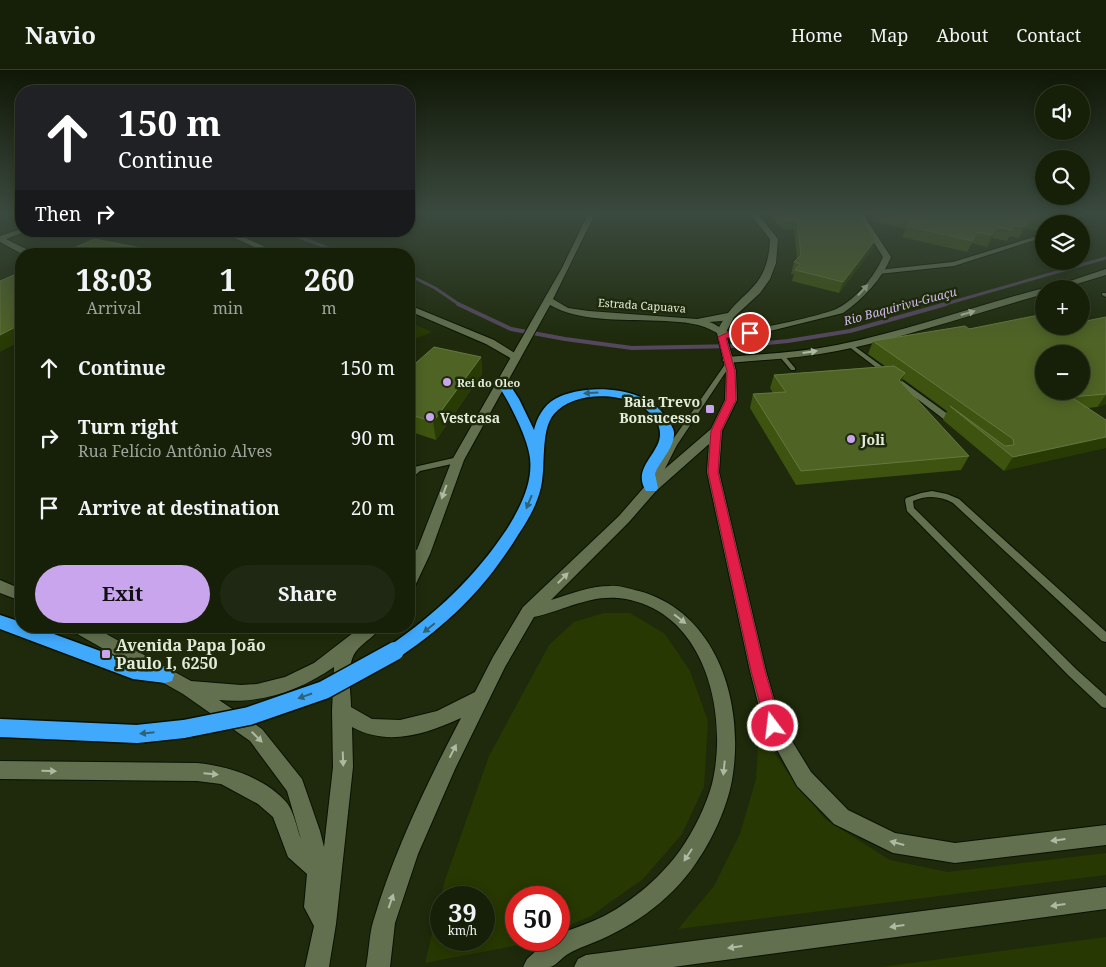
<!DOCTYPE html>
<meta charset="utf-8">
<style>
body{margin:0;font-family:"Noto Serif",serif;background:#1f2812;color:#f1f3f6;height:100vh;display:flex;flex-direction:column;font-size:19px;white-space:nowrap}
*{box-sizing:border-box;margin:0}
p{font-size:16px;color:#9ea39c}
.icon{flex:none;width:28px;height:28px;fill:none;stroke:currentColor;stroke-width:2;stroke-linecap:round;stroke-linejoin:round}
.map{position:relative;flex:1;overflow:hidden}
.sheet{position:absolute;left:15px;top:178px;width:400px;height:385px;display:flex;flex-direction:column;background:#162008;border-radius:20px;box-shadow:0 2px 12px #0003,0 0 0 1px #353e29}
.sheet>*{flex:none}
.hud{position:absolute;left:15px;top:15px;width:400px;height:152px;border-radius:20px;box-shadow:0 2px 12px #0003,0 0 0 1px #353e29;background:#202124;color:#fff;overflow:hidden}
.buttons{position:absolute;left:1035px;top:15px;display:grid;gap:10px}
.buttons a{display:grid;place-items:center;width:55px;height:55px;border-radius:50%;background:#162008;box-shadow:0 2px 12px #0003,0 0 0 1px #353e29;font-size:25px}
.speed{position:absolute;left:430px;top:816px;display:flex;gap:10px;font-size:25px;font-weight:700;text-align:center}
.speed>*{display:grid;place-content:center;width:65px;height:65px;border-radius:50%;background:#162008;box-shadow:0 2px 12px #0003,0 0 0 1px #353e29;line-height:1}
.speed small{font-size:12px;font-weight:400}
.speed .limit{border:8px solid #d22;background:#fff;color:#111}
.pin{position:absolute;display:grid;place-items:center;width:42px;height:42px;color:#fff;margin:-21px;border:2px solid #fff;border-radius:50%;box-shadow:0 1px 5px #0007}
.me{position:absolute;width:55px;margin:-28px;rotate:345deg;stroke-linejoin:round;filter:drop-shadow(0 0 4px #0008)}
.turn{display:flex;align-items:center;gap:18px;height:105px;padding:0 20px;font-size:22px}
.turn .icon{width:65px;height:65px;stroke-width:2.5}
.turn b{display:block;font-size:35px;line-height:42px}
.then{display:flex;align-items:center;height:48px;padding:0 20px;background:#0003;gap:10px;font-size:19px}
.eta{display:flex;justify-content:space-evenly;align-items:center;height:85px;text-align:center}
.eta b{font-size:30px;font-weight:700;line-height:35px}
.action{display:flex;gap:10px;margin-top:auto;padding:10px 20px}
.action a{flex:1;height:58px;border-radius:30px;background:#c9a5ee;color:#111;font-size:20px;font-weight:700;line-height:58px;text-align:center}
.action a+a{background:#1f2812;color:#f1f3f6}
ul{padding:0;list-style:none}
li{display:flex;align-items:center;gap:15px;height:70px;padding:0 20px}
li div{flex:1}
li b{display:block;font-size:19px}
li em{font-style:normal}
header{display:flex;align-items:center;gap:30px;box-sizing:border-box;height:70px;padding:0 25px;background:#162008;border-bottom:1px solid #353e29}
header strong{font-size:24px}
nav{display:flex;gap:28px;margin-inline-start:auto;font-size:18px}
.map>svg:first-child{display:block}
.green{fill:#273802;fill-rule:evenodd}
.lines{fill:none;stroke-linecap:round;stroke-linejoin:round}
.stream-far1{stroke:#54475e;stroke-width:3}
.stream{stroke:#54475e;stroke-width:4}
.service-casing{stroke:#081200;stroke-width:2}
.minor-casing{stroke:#081200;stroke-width:2}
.tertiary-casing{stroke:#081200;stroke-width:2}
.secondary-casing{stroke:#081200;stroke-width:2}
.motorway-casing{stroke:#081200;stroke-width:3}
.service{fill:#62704f;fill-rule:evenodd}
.minor{fill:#62704f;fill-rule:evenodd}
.tertiary{fill:#62704f;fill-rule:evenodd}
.secondary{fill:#62704f;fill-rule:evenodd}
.motorway{fill:#41a9fc;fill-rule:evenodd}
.motorway-bridge-casing{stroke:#081200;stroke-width:21;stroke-linecap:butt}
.motorway-bridge{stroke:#41a9fc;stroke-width:18}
.wall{fill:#3d530f}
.shaded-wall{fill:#293b04}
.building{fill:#4f6325;stroke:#667841;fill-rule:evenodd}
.oneway{fill:#afbaa2}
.oneway2{fill:#2e6377}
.route{fill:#e11d48;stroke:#92132f}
.poi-dot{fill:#c9a5ee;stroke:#1e2a0b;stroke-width:2}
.labels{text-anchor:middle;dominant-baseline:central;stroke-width:5;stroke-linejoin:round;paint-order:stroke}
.far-street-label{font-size:11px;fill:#e3ecd9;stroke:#1e2a0b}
.far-poi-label{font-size:11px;font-weight:bold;fill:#e3ecd9;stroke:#1e2a0b;text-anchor:start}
.far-water-label{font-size:12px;font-style:italic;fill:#d2baed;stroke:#1e2a0b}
.poi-label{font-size:14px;font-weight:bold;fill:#e3ecd9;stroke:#1e2a0b;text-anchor:start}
.near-poi-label{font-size:16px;font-weight:bold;fill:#e3ecd9;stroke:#1e2a0b;text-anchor:start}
</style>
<header>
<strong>Navio</strong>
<nav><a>Home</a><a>Map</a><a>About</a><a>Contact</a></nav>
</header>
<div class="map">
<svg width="1106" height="897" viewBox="0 0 1106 897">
<rect width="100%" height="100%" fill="#1e2a0b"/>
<g class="green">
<path d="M409 252 432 262 409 271Z"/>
<path d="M604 543H630L665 564 690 601 708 651 704 717 682 764 643 809 591 846 559 860V828H516V870H536L529 873 425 893 445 810 489 686 549 575 574 552ZM441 828H484V870H441Z"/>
<path d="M759 661 788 703 825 749 890 790 948 802 1106 783V805L678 859 714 816 740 764 756 709Z"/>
<path d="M1106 867V897H881Z"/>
</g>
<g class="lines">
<g class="stream-far1">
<path d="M283 161 344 184"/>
<path d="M409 205 435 218 460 235"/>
<path d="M942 235 1106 188"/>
</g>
<path class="stream" d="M458 234 511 259 565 269 632 278 738 276 788 271 850 261 946 234"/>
<defs>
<g id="service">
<path d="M1017 144C1030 144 1045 147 1056 154H1050Z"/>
<path d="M1044 164V167L954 196 878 204 875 202 878 200 953 192Z"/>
<path d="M1102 223H1106V227L1102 225Z"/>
<path d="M850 273 956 350V354H950L848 276 847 275Z"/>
<path d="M782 284 784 285 795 298V300H791L780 287V285Z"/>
<path d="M728 292 731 294 677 375 655 418H649L648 416 669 375 726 293Z"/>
<path d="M458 387 462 390 461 392 420 401 412 408 409 409V402L414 397Z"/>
<path d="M932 421 947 424 959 429 1106 562V572L1102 571 953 433C940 426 927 425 913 431L914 438 1076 599 1106 626V638L1102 637 1068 605 907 441 905 430 906 428 921 423Z"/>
<path d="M409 476 425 484 427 486 425 488H419L409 483Z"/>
</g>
<g id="minor">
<path d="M750 144H758L778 169 776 193 770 209 760 223 734 247 725 264 722 265 717 262C736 219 768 225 770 169Z"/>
<path d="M21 159V161H27L6 169 30 181 31 184H22L0 172V166Z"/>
<path d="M1106 199V205L1060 219H1046Z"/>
<path d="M1044 218 1046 219H1044V224C975 243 907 267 837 281 801 288 764 290 727 293L722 290 727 287C764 284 801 282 837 275 907 261 975 236 1044 218Z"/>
</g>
<g id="tertiary">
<path d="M219 161H230L281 184H270Z"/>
<path d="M409 235 494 270 521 287 516 290 512 289 486 274 409 241Z"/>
</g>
<g id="secondary">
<path d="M588 144H595L553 229 568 238 589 241 697 249 733 242V246L722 251 709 252C716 254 720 258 726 261 736 265 826 245 838 238 856 229 875 206 883 187L856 144H863L891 187C882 209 863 229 843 243L750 266 727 268 736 301 737 330 722 361 719 402 766 601 781 653 811 702 848 740 895 763 955 773 1106 755V775L955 793 893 783 834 754 797 716 764 656 750 601 707 402 709 374 656 421 629 452 551 530C570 524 590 516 610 516 620 515 629 519 639 521 719 543 745 636 732 710 727 738 712 770 696 793 670 832 628 860 585 876 579 878 573 881 568 884 562 887 556 896 550 897 542 897 532 897 523 897L527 889 548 870H559V864C574 858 590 853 604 846 633 831 663 805 681 779 694 760 706 736 712 714 729 643 705 537 618 528 589 525 562 541 534 547L505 597 455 699 418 784 395 853 390 897H366C369 882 369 866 373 852 394 781 427 713 461 648 426 664 388 677 352 657L353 697 336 854 329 897H305L314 856 304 837 307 804 288 787 273 747 258 734 221 714 197 711 0 709V691L197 693C228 696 266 708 287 733 294 742 297 759 301 769L287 721 250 671 183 624 72 561 70 556H92L191 611 241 615 257 614 285 607 314 593 362 556H381C376 566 365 571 358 579 345 592 351 621 351 637L372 649 400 650 437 641 475 622 493 587 523 537 619 446 646 415 711 359 725 330 726 301 717 263C701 253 683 252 665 251 630 249 580 253 550 235L464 390 430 484 414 518 409 520V500L452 390 562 198ZM334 597 332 641 333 697 324 777 320 761 302 709 262 659 219 630C262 634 299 621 334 597Z"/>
<path d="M0 510 21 519V531L0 523Z"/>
<path d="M1106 817V839L673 897H574L578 889 586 885Z"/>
</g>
<g id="motorway">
<path d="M502 308 506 309 519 329 534 360C537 348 543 336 555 329 585 312 649 316 667 349 670 353 673 357 674 362 675 378 660 390 655 404L658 418 656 421H646C628 392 675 379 655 349 637 321 575 318 554 344 540 360 546 397 541 417 537 435 528 450 518 465 486 517 451 552 401 586L395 589 389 586 386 581 389 576C436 544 475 507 507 459 520 438 533 413 530 388 528 368 508 329 496 312Z"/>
<path d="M0 545 21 552V556H32L133 593 172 599 174 605 172 611 165 613 133 609 0 559Z"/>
</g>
</defs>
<use href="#service" class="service-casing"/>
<use href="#minor" class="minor-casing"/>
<use href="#tertiary" class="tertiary-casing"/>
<use href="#secondary" class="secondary-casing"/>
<use href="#motorway" class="motorway-casing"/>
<use href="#service" class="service"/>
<use href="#minor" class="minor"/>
<use href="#tertiary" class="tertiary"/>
<use href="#secondary" class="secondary"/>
<use href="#motorway" class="motorway"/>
<defs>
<path id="motorway-bridge" d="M0 658 137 664 184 659 249 646 324 620 395 581"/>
</defs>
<use href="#motorway-bridge" class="motorway-bridge-casing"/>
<use href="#motorway-bridge" class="motorway-bridge"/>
</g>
<g class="wall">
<path d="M768 144H858L875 170 871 181 839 223 792 211 794 204H791L794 192 797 189 794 159 784 160Z"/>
<path d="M874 144H1049L1040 161 1024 158 1019 168 1010 166 1007 171 992 168 987 177 972 173 967 182 902 167 906 159 872 151Z"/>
<path d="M1106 247V334L1097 337 1088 338 1004 401 943 350 947 341 903 309 901 313 969 386 961 400 796 415 750 338 753 324 773 323 770 318 774 305 885 296 868 284 873 271 969 259 1044 256H1081Z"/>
<path d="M481 287 482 304 436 370 409 361V299Z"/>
</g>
<g class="shaded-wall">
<path d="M997 157 992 168 987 177 992 165Z"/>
<path d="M875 170 871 181 839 223 843 212Z"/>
<path d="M21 254V271L0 282V265Z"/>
<path d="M481 287 482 304 436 370 433 352Z"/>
<path d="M905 303 899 317V310Z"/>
<path d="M1106 325V334L1097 337Z"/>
<path d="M1106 367V378L1004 401 1013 387Z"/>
<path d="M412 400 414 410 409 417V404Z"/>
</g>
<g class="building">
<path d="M781 144H858L875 170 843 212 795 200 800 194 794 192 801 185 797 149 787 150Z"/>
<path d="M895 144H1049L1046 151 1029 147 1024 157 1015 155 1012 160 997 157 992 165 977 162 972 171 907 156 913 149Z"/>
<path d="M94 169 162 182 158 184H61Z"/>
<path d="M21 202V254L0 265V211Z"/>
<path d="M1044 244V256H1081V252L1106 247V324L1071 327 1106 350V367L1013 387 950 336 1005 376 1014 375 1013 369 873 271 965 256 969 259ZM1044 284H1081V321H1044Z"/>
<path d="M434 277 481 287 433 352 409 344V299Z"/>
<path d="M894 296 905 303 899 310 969 386 801 401 753 324 786 322 774 305Z"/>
</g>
<defs><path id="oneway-solid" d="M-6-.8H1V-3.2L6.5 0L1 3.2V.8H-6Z" transform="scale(1.25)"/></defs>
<g class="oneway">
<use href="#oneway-solid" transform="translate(863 220) rotate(-47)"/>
<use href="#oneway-solid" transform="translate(968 243) rotate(-16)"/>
<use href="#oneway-solid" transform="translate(810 282) rotate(-8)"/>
<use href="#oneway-solid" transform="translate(444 422) rotate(110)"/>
<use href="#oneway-solid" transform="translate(563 508) rotate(-45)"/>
<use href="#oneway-solid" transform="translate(680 549) rotate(38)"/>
<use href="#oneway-solid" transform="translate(257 667) rotate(45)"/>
<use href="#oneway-solid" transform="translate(453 681) rotate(-63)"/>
<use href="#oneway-solid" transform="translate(343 689) rotate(88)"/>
<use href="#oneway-solid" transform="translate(724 698) rotate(96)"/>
<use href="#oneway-solid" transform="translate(49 701) rotate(1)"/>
<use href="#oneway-solid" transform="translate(211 704) rotate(5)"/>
<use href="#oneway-solid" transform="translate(1058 770) rotate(173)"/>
<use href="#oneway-solid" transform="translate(897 773) rotate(-165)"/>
<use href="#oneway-solid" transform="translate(688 785) rotate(123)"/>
<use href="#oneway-solid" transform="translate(391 831) rotate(-71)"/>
<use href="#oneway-solid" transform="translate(1058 835) rotate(172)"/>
<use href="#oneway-solid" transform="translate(897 856) rotate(172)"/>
<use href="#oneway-solid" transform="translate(735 877) rotate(172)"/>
</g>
<g class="oneway2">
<use href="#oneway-solid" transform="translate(591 323) rotate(176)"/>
<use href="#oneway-solid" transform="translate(529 432) rotate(112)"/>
<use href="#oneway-solid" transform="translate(429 558) rotate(141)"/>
<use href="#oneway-solid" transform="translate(305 626) rotate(161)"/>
<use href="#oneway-solid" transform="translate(147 663) rotate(174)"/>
</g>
<linearGradient id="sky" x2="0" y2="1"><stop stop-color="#101706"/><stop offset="0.53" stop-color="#3b4a3f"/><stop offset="1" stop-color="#3b4a3f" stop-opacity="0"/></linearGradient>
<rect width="1106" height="270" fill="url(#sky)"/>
<path class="route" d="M750 261 755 263 753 265 726 268 735 301 736 330 721 361 718 402 765 601 781 656 779 661 773 664 768 661 766 656 751 601 708 402 711 361 726 330 727 301 718 267 729 262Z"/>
<g class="poi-dot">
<circle cx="447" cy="312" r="5"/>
<rect x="705" y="334" width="10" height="10" rx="2.5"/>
<circle cx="430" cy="347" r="5"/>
<circle cx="851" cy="369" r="5"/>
<rect x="101" y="579" width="10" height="10" rx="2.5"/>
</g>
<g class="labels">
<g class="far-street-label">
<text transform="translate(642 235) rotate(4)">Estrada Capuava</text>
</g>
<g class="far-poi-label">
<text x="457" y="312">Rei do Oleo</text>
</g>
<g class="far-water-label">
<text transform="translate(900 236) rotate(-15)">Rio Baquirivu-Guaçu</text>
</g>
<g class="poi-label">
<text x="700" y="331" text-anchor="end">Baia Trevo<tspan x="700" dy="16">Bonsucesso</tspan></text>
<text x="440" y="347">Vestcasa</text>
<text x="861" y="369">Joli</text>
</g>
<g class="near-poi-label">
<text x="116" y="575">Avenida Papa João<tspan x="116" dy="18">Paulo I, 6250</tspan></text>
</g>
</g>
</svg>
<div class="buttons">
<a><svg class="icon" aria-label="sound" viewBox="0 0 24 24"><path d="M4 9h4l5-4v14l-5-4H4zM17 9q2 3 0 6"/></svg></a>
<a><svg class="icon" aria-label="search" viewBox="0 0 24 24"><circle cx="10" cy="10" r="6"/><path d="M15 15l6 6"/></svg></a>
<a><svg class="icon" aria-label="layers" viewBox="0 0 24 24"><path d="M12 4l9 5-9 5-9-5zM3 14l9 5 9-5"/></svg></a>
<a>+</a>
<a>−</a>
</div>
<div class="speed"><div>39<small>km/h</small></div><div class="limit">50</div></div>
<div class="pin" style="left:750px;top:263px;background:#d93025"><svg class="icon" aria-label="arrive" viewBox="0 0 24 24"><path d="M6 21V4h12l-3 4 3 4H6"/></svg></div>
<svg class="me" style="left:773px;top:656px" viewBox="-20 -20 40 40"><circle r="17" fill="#e11d48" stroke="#fff" stroke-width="3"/><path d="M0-11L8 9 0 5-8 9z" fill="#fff"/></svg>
<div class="hud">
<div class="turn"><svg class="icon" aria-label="ahead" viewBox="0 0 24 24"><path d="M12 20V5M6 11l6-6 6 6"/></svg><div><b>150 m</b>Continue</div></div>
<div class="then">Then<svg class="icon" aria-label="right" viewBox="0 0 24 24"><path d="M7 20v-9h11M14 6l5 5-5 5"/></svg></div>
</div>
<section class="sheet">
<div class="eta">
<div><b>18:03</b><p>Arrival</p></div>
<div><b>1</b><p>min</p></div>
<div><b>260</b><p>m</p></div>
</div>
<ul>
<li><svg class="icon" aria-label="ahead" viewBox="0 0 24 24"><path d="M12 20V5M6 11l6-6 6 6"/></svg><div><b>Continue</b></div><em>150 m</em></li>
<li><svg class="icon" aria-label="right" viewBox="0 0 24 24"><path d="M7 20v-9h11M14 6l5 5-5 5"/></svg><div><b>Turn right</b><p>Rua Felício Antônio Alves</p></div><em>90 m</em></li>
<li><svg class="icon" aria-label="arrive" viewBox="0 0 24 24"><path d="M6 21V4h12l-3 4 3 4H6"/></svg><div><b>Arrive at destination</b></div><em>20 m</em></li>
</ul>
<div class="action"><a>Exit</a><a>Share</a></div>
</section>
</div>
